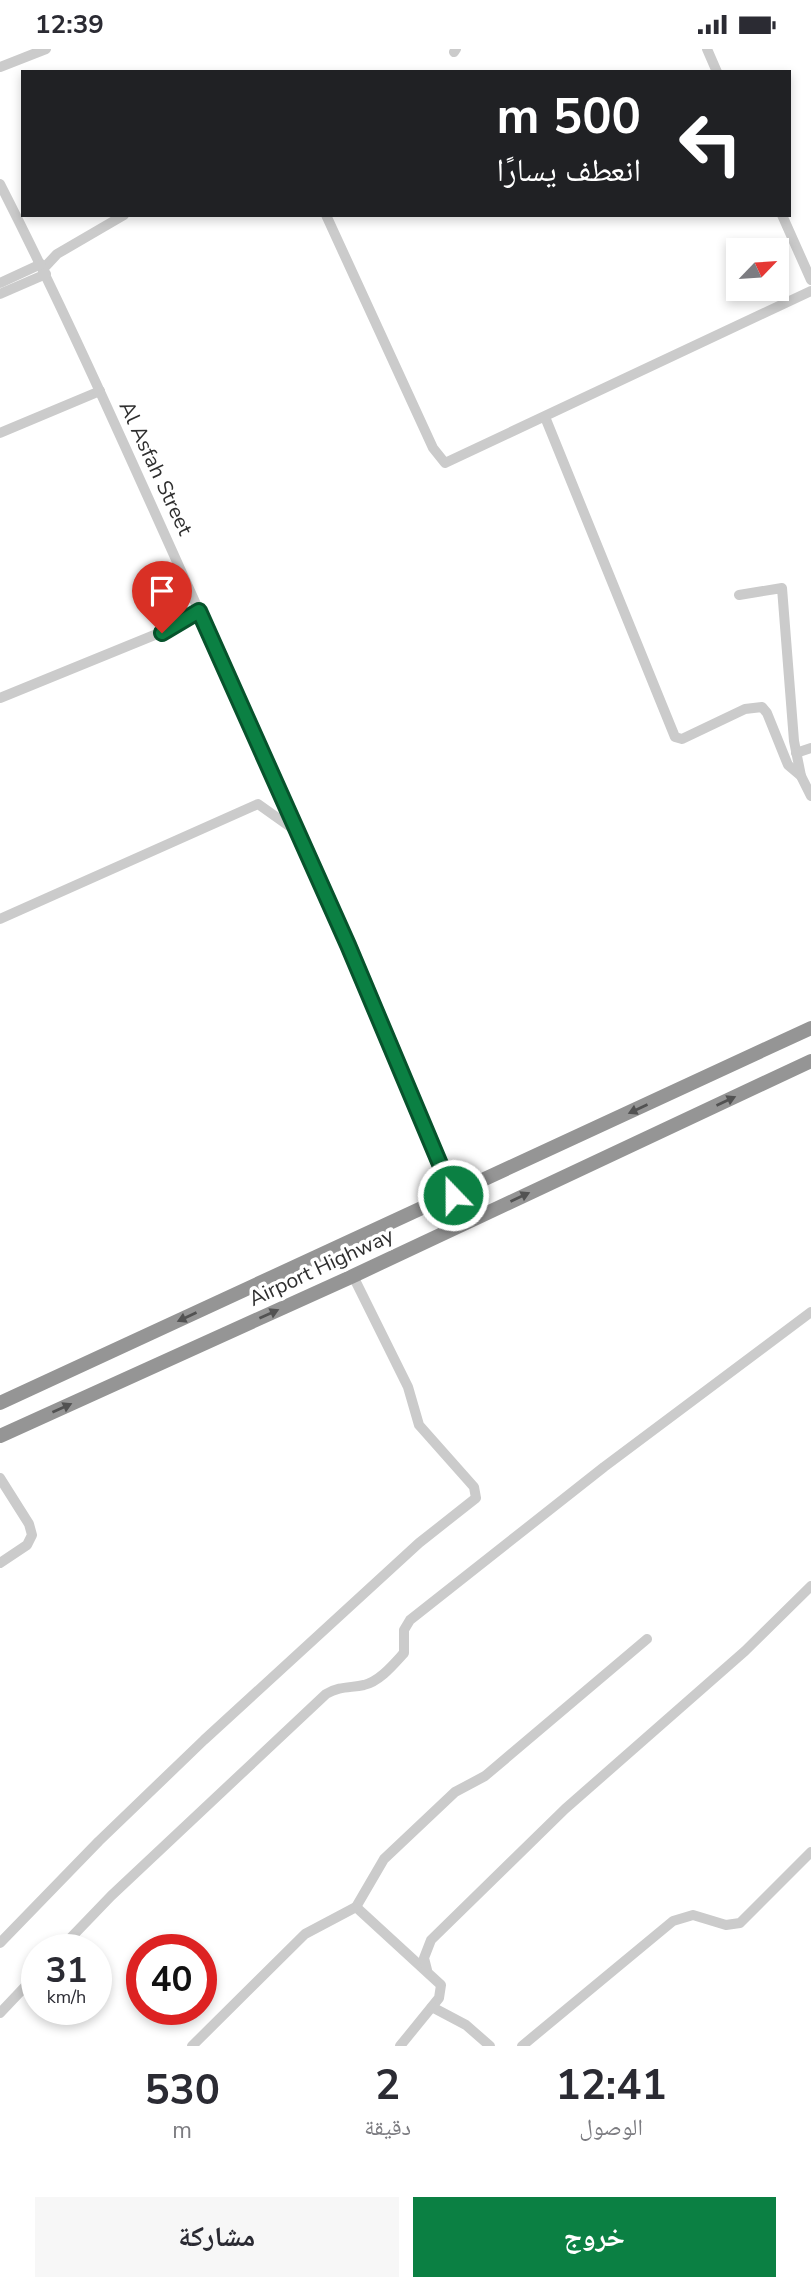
<!DOCTYPE html>
<html lang="ar">
<meta charset="utf-8">
<style>
body{margin:0;font-family:"Nunito Sans","Noto Naskh Arabic",sans-serif;background:#f7f7f7;color:#2b2b33;direction:rtl;height:100vh;display:flex;flex-direction:column;font-size:26px;white-space:nowrap}
*{box-sizing:border-box;margin:0}
p{font-size:23px;color:#7c7c81}
.icon{flex:none;width:38px;height:38px;fill:none;stroke:currentColor;stroke-width:2;stroke-linecap:round;stroke-linejoin:round}
.map{position:relative;height:1997px;overflow:hidden;direction:ltr}
.sheet{display:flex;flex-direction:column;background:#fff;flex:1}
.sheet>*{flex:none}
.hud{position:absolute;left:21px;top:21px;width:770px;height:147px;border-radius:0px;box-shadow:0 4px 10px #0003;direction:rtl;background:#202124;color:#fff;overflow:hidden}
.needle{width:46px;rotate:65deg}
.tools{position:absolute;left:726px;top:189px;display:grid;gap:14px}
.tools a{display:grid;place-items:center;width:63px;height:63px;border-radius:0px;background:#fff;box-shadow:0 4px 10px #0003;font-size:35px}
.speed{position:absolute;left:21px;top:1885px;display:flex;gap:14px;font-size:35px;font-weight:700;text-align:center}
.speed>*{display:grid;place-content:center;width:91px;height:91px;border-radius:50%;background:#fff;box-shadow:0 4px 10px #0003;line-height:1}
.speed small{font-size:18px;font-weight:400}
.speed .limit{border:10px solid #d22;background:#fff;color:#111}
.pin{position:absolute;display:grid;place-items:center;width:60px;height:60px;color:#fff;margin:-72px -30px;border-radius:50% 50% 50% 0;rotate:-45deg;box-shadow:0 0 7px #0007}
.pin .icon{rotate:45deg}
.me{position:absolute;width:77px;margin:-38px;rotate:338deg;stroke-linejoin:round;filter:drop-shadow(0 0 5px #0008)}
.turn{display:flex;align-items:center;gap:24px;height:147px;padding:0 35px;font-size:32px}
.turn .icon{width:91px;height:91px;stroke-width:2.5}
.turn b{display:block;font-size:49px;line-height:60px}
.eta{display:flex;justify-content:space-evenly;align-items:center;height:119px;text-align:center}
.eta b{font-size:42px;font-weight:700;line-height:49px}
.primary-button{display:flex;gap:14px;margin-top:auto;padding:14px 35px}
.primary-button a{flex:1;height:80px;border-radius:0px;background:#0b8043;color:#fff;font-size:28px;font-weight:700;line-height:80px;text-align:center}
.primary-button a+a{background:#f7f7f7;color:#2b2b33}
.status{display:flex;justify-content:space-between;align-items:center;height:49px;padding:0 35px;background:#fff;direction:ltr}
.status svg{height:19px;fill:currentColor}
.map>svg:first-child{display:block}
.lines{fill:none;stroke-linecap:round;stroke-linejoin:round}
.minor{stroke:#cbcbcb;stroke-width:10}
.highway{stroke:#959595;stroke-width:14}
.oneway{fill:#525252}
.route-casing{stroke:#07532c;stroke-width:18}
.route{stroke:#0b8043;stroke-width:12}
.labels{text-anchor:middle;dominant-baseline:central;stroke-width:7;stroke-linejoin:round;paint-order:stroke}
.street-label{font-size:21px;fill:#2e2e2e;stroke:#fff}
</style>
<div class="status"><b>12:39</b><svg viewBox="0 0 49 12"><path d="M0 12V9h3v3zM5 12V6h3v6zM10 12V3h3v9zM15 12V0h3v12zM26 1h20v11H26zM47 4h2v5h-2z"/></svg></div>
<div class="map">
<svg width="811" height="1997" viewBox="0 0 811 1997">
<rect width="100%" height="100%" fill="#fff"/>
<g class="lines">
<g class="minor">
<path d="M707 0 717 23"/>
<path d="M454 3 456 0"/>
<path d="M0 18 46 0"/>
<path d="M0 135C72 276 135 420 200 564 287 757 372 950 453 1146"/>
<path d="M326 166 433 399 445 414 811 242"/>
<path d="M782 166 811 231"/>
<path d="M43 220 57 205 124 166"/>
<path d="M0 234 41 215"/>
<path d="M0 245 46 225"/>
<path d="M545 368 675 688 682 690 745 660 762 658 767 664 788 716 801 727 811 747"/>
<path d="M0 384 100 342"/>
<path d="M739 546 782 539 794 692 801 727"/>
<path d="M0 649 179 576 199 562"/>
<path d="M796 704 811 699"/>
<path d="M0 870 258 755 296 782"/>
<path d="M0 1429 29 1475 32 1486 27 1496 0 1514"/>
<path d="M356 1858 441 1936 439 1949 400 1997"/>
<path d="M0 1894 99 1792 204 1691 419 1494 476 1449 474 1438 419 1376 408 1338 353 1227"/>
<path d="M60 1900 111 1847 326 1645C340 1637 350 1639 364 1636 380 1632 393 1616 404 1604V1581L410 1571 604 1418 811 1263"/>
<path d="M427 1921 424 1909 431 1891 565 1760 745 1602 811 1537"/>
<path d="M432 1958 466 1976 490 1997"/>
<path d="M0 1964 37 1925"/>
<path d="M192 1997 305 1885 356 1858 384 1810 455 1743 485 1727 647 1590"/>
<path d="M522 1997 673 1872 693 1866 726 1876 740 1874 811 1803"/>
</g>
<g class="highway">
<path d="M0 1354 811 979"/>
<path d="M0 1387 353 1227 811 1012"/>
</g>
</g>
<defs><path id="oneway-solid" d="M-6-.8H1V-3.2L6.5 0L1 3.2V.8H-6Z" transform="scale(1.75)"/></defs>
<g class="oneway">
<use href="#oneway-solid" transform="translate(726 1052) rotate(-25)"/>
<use href="#oneway-solid" transform="translate(638 1060) rotate(155)"/>
<use href="#oneway-solid" transform="translate(520 1148) rotate(-25)"/>
<use href="#oneway-solid" transform="translate(269 1265) rotate(-24)"/>
<use href="#oneway-solid" transform="translate(187 1268) rotate(155)"/>
<use href="#oneway-solid" transform="translate(62 1359) rotate(-24)"/>
</g>
<g class="lines">
<defs>
<path id="route" d="M162 584 199 562 348 896 453 1146"/>
</defs>
<use href="#route" class="route-casing"/>
<use href="#route" class="route"/>
</g>
<g class="labels">
<g class="street-label">
<text transform="translate(156 419) rotate(65)">Al Asfah Street</text>
<text transform="translate(321 1218) rotate(-25)">Airport Highway</text>
</g>
</g>
</svg>
<div class="tools">
<a><svg class="needle" viewBox="-14 -14 28 28"><path d="M0-13l5 13h-10z" fill="#e53935"/><path d="M0 13l5-13h-10z" fill="#7c7c81"/></svg></a>
</div>
<div class="speed"><div>31<small>km/h</small></div><div class="limit">40</div></div>
<div class="pin" style="left:162px;top:584px;background:#d93025"><svg class="icon" aria-label="arrive" viewBox="0 0 24 24"><path d="M6 21V4h12l-3 4 3 4H6"/></svg></div>
<svg class="me" style="left:453px;top:1146px" viewBox="-20 -20 40 40"><circle r="17" fill="#0b8043" stroke="#fff" stroke-width="3"/><path d="M0-11L8 9 0 5-8 9z" fill="#fff"/></svg>
<div class="hud">
<div class="turn"><svg class="icon" aria-label="left" viewBox="0 0 24 24"><path d="M17 20v-9H6M10 6l-5 5 5 5"/></svg><div><b>500 m</b>انعطف يسارًا</div></div>
</div>
</div>
<section class="sheet">
<div class="eta">
<div><b>12:41</b><p>الوصول</p></div>
<div><b>2</b><p>دقيقة</p></div>
<div><b>530</b><p>m</p></div>
</div>
<div class="primary-button"><a>خروج</a><a>مشاركة</a></div>
</section>
